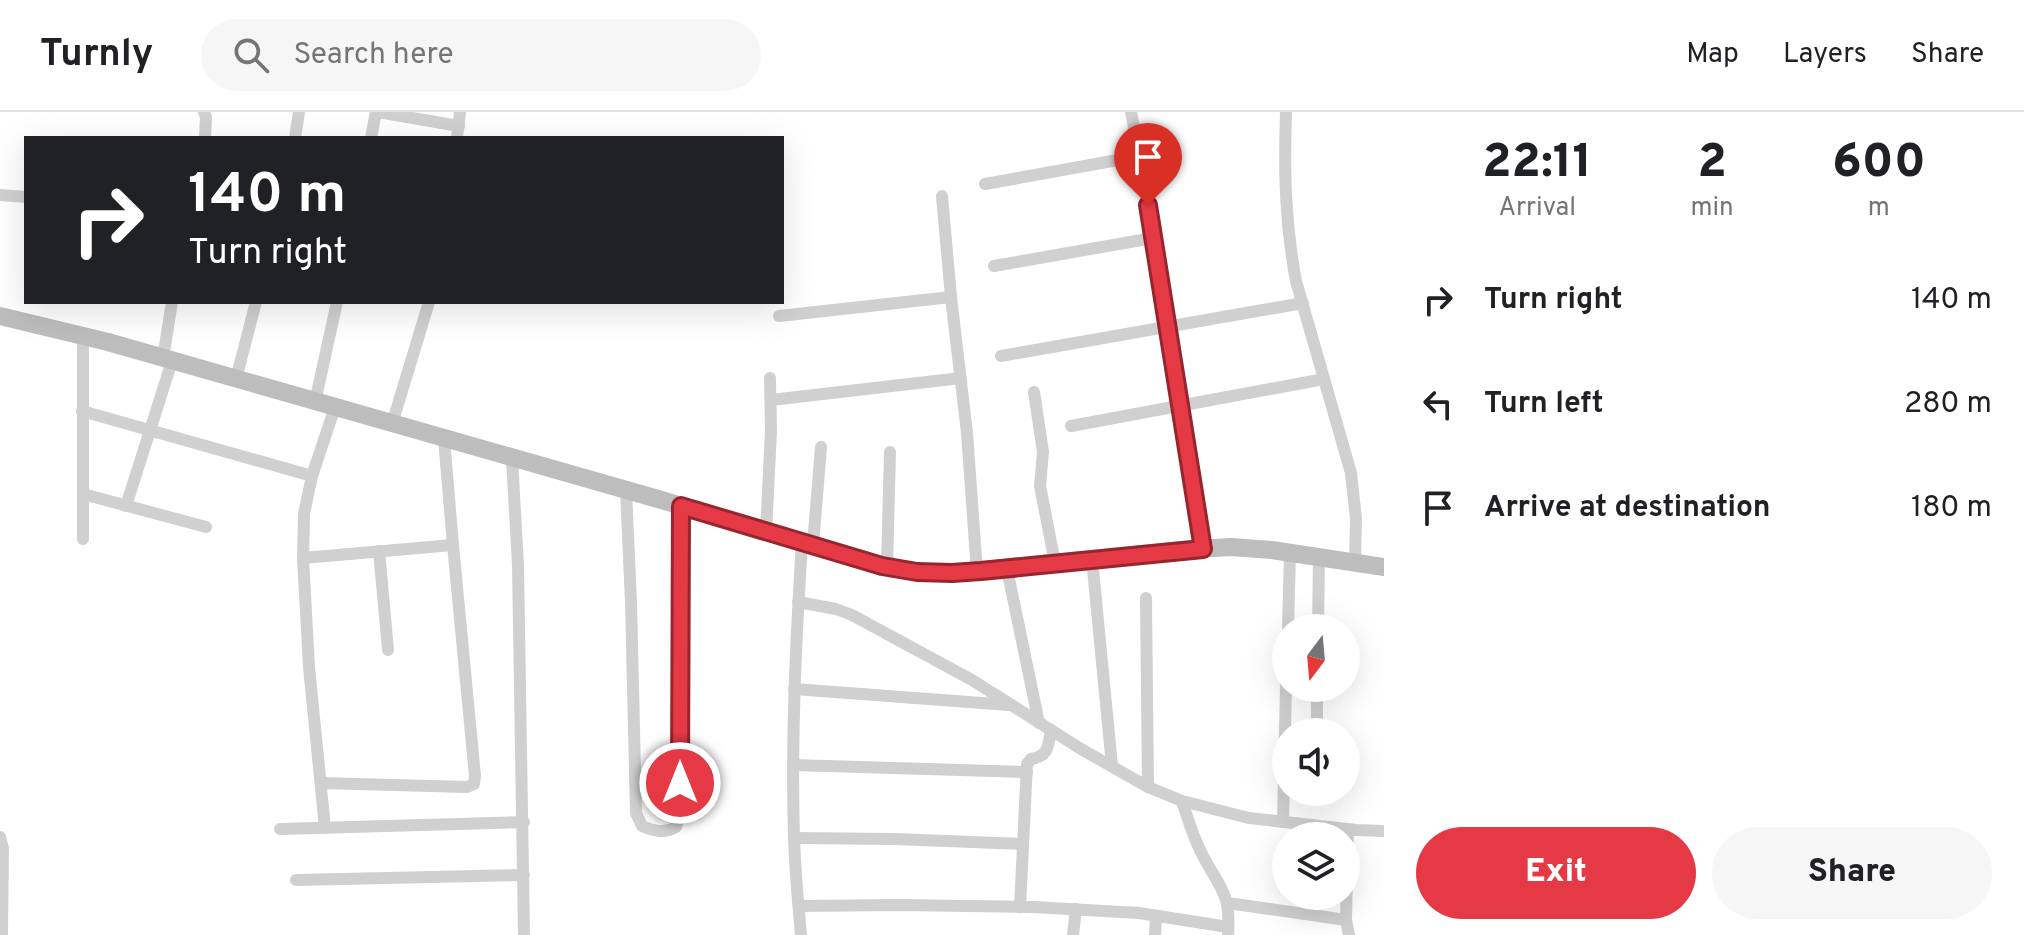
<!DOCTYPE html>
<style>
body{margin:0;font-family:Overpass,sans-serif;background:#f6f6f6;color:#202124;height:100vh;display:flex;flex-direction:column;font-size:30px;white-space:nowrap}
*{box-sizing:border-box;margin:0}
p{font-size:26px;color:#757577}
.icon{flex:none;width:44px;height:44px;fill:none;stroke:currentColor;stroke-width:2;stroke-linecap:round;stroke-linejoin:round}
.map{position:relative;flex:1;overflow:hidden}
.drawer{display:flex;flex-direction:column;background:#fff;width:640px}
.drawer>*{flex:none}
.guide{position:absolute;left:24px;top:24px;width:760px;height:168px;border-radius:0px;box-shadow:0 8px 32px #0002;background:#202124;color:#fff;overflow:hidden}
.needle{width:52px;rotate:196deg}
.controls{position:absolute;left:1272px;top:502px;display:grid;gap:16px}
.controls a{display:grid;place-items:center;width:88px;height:88px;border-radius:50%;background:#fff;box-shadow:0 8px 32px #0002;font-size:40px}
.pin{position:absolute;display:grid;place-items:center;width:68px;height:68px;color:#fff;margin:-82px -34px;border-radius:50% 50% 50% 0;rotate:-45deg;box-shadow:0 0 8px #0007}
.pin .icon{rotate:45deg}
.me{position:absolute;width:88px;margin:-44px;rotate:0deg;stroke-linejoin:round;filter:drop-shadow(0 0 6px #0008)}
.turn{display:flex;align-items:center;gap:28px;height:168px;padding:0 32px;font-size:36px}
.turn .icon{width:104px;height:104px;stroke-width:2.5}
.turn b{display:block;font-size:56px;line-height:68px}
.eta{display:flex;justify-content:space-evenly;align-items:center;height:136px;text-align:center}
.eta b{font-size:48px;font-weight:800;line-height:56px}
.primary-button{display:flex;gap:16px;margin-top:auto;padding:16px 32px}
.primary-button a{flex:1;height:92px;border-radius:48px;background:#e63946;color:#fff;font-size:32px;font-weight:800;line-height:92px;text-align:center}
.primary-button a+a{background:#f6f6f6;color:#202124}
ul{padding:0;list-style:none}
li{display:flex;align-items:center;gap:24px;height:104px;padding:0 32px}
li div{flex:1}
li b{display:block;font-size:30px}
li em{font-style:normal}
header{display:flex;align-items:center;gap:48px;box-sizing:border-box;height:112px;padding:0 40px;background:#fff;border-bottom:2px solid #e0e0e0}
header strong{font-size:38px}
nav{display:flex;gap:44px;margin-inline-start:auto;font-size:28px}
.search{width:560px;height:72px;background:#f6f6f6;display:flex;align-items:center;gap:20px;box-sizing:border-box;padding:0 28px;border-radius:44px;color:#757577;font-size:30px}
main{display:flex;flex:1;min-height:0}
.map>svg:first-child{display:block}
.lines{fill:none;stroke-linecap:round;stroke-linejoin:round}
.street{stroke:#d0d0d0;stroke-width:12}
.secondary{stroke:#bdbdbd;stroke-width:18}
.route-casing{stroke:#96252e;stroke-width:20}
.route{stroke:#e63946;stroke-width:14}
</style>
<header>
<strong>Turnly</strong>
<div class="search"><svg class="icon" aria-label="search" viewBox="0 0 24 24"><circle cx="10" cy="10" r="6"/><path d="M15 15l6 6"/></svg>Search here</div>
<nav><a>Map</a><a>Layers</a><a>Share</a></nav>
</header>
<main>
<div class="map">
<svg width="1384" height="823" viewBox="0 0 1384 823">
<rect width="100%" height="100%" fill="#fff"/>
<g class="lines">
<g class="street">
<path d="M204 0 206 5 205 26"/>
<path d="M378 0 459 14"/>
<path d="M1131 0 1144 66 1203 437"/>
<path d="M1286 0C1284 59 1285 111 1296 169L1351 361 1356 407 1355 451"/>
<path d="M295 26 299 0"/>
<path d="M371 26 376 0"/>
<path d="M457 26 460 0"/>
<path d="M985 72 1140 44"/>
<path d="M0 83 26 85"/>
<path d="M942 84 951 185 967 321 977 460"/>
<path d="M994 154 1153 126"/>
<path d="M779 204 951 185"/>
<path d="M83 223V427"/>
<path d="M1001 244 1303 191"/>
<path d="M163 246 172 190"/>
<path d="M236 267 256 190"/>
<path d="M1034 280 1043 340 1040 374 1055 451"/>
<path d="M771 288 961 266"/>
<path d="M315 290 337 190"/>
<path d="M82 299 312 364"/>
<path d="M392 312 429 190"/>
<path d="M1071 314 1324 267"/>
<path d="M512 347 518 453 524 823"/>
<path d="M626 378 631 490 636 701 642 714C654 719 665 722 676 715L680 702 681 394"/>
<path d="M83 382 206 415"/>
<path d="M126 394 172 249"/>
<path d="M766 420 771 319 770 266"/>
<path d="M813 433 821 335"/>
<path d="M379 439 388 538"/>
<path d="M303 446 453 433"/>
<path d="M1092 447 1112 654"/>
<path d="M887 455 890 340"/>
<path d="M1007 457 1039 611"/>
<path d="M1146 486 1148 675"/>
<path d="M798 490 836 497 852 503 972 568 1081 637 1148 675 1182 689 1249 706 1356 718 1384 719"/>
<path d="M1288 516 1290 441"/>
<path d="M1318 516 1319 445"/>
<path d="M794 577 1009 593"/>
<path d="M1317 620V576"/>
<path d="M793 653 1027 660"/>
<path d="M321 671 467 675 474 672 475 664 453 433 444 327"/>
<path d="M1182 689C1188 707 1193 725 1202 742 1220 777 1231 780 1228 823"/>
<path d="M1283 710 1286 574"/>
<path d="M325 716 309 555 303 446 304 402 312 364 335 295"/>
<path d="M280 717 524 710"/>
<path d="M1348 717 1346 808 1349 823"/>
<path d="M0 725 3 736 2 823"/>
<path d="M794 726 894 727 1022 732"/>
<path d="M296 768 524 763"/>
<path d="M1228 791 1346 808"/>
<path d="M799 794 900 793 1033 795 1139 801 1228 815"/>
<path d="M1020 795 1027 652 1031 647C1049 644 1048 634 1051 618"/>
<path d="M801 823C798 790 795 758 794 725 791 626 796 528 802 430"/>
<path d="M1073 823 1076 797"/>
<path d="M1155 823 1156 804"/>
</g>
<path class="secondary" d="M0 204 108 230 658 387 882 454 917 460 952 461 1181 438 1231 435 1272 438 1384 455"/>
</g>
<g class="lines">
<defs>
<path id="route" d="M680 671 681 394 882 454 917 460 952 461 981 459 1203 437 1148 93"/>
</defs>
<use href="#route" class="route-casing"/>
<use href="#route" class="route"/>
</g>
</svg>
<div class="controls">
<a><svg class="needle" viewBox="-14 -14 28 28"><path d="M0-13l5 13h-10z" fill="#e53935"/><path d="M0 13l5-13h-10z" fill="#757577"/></svg></a>
<a><svg class="icon" aria-label="sound" viewBox="0 0 24 24"><path d="M4 9h4l5-4v14l-5-4H4zM17 9q2 3 0 6"/></svg></a>
<a><svg class="icon" aria-label="layers" viewBox="0 0 24 24"><path d="M12 4l9 5-9 5-9-5zM3 14l9 5 9-5"/></svg></a>
</div>
<div class="pin" style="left:1148px;top:93px;background:#d93025"><svg class="icon" aria-label="arrive" viewBox="0 0 24 24"><path d="M6 21V4h12l-3 4 3 4H6"/></svg></div>
<svg class="me" style="left:680px;top:671px" viewBox="-20 -20 40 40"><circle r="17" fill="#e63946" stroke="#fff" stroke-width="3"/><path d="M0-11L8 9 0 5-8 9z" fill="#fff"/></svg>
<div class="guide">
<div class="turn"><svg class="icon" aria-label="right" viewBox="0 0 24 24"><path d="M7 20v-9h11M14 6l5 5-5 5"/></svg><div><b>140 m</b>Turn right</div></div>
</div>
</div>
<section class="drawer">
<div class="eta">
<div><b>22:11</b><p>Arrival</p></div>
<div><b>2</b><p>min</p></div>
<div><b>600</b><p>m</p></div>
</div>
<ul>
<li><svg class="icon" aria-label="right" viewBox="0 0 24 24"><path d="M7 20v-9h11M14 6l5 5-5 5"/></svg><div><b>Turn right</b></div><em>140 m</em></li>
<li><svg class="icon" aria-label="left" viewBox="0 0 24 24"><path d="M17 20v-9H6M10 6l-5 5 5 5"/></svg><div><b>Turn left</b></div><em>280 m</em></li>
<li><svg class="icon" aria-label="arrive" viewBox="0 0 24 24"><path d="M6 21V4h12l-3 4 3 4H6"/></svg><div><b>Arrive at destination</b></div><em>180 m</em></li>
</ul>
<div class="primary-button"><a>Exit</a><a>Share</a></div>
</section>
</main>
